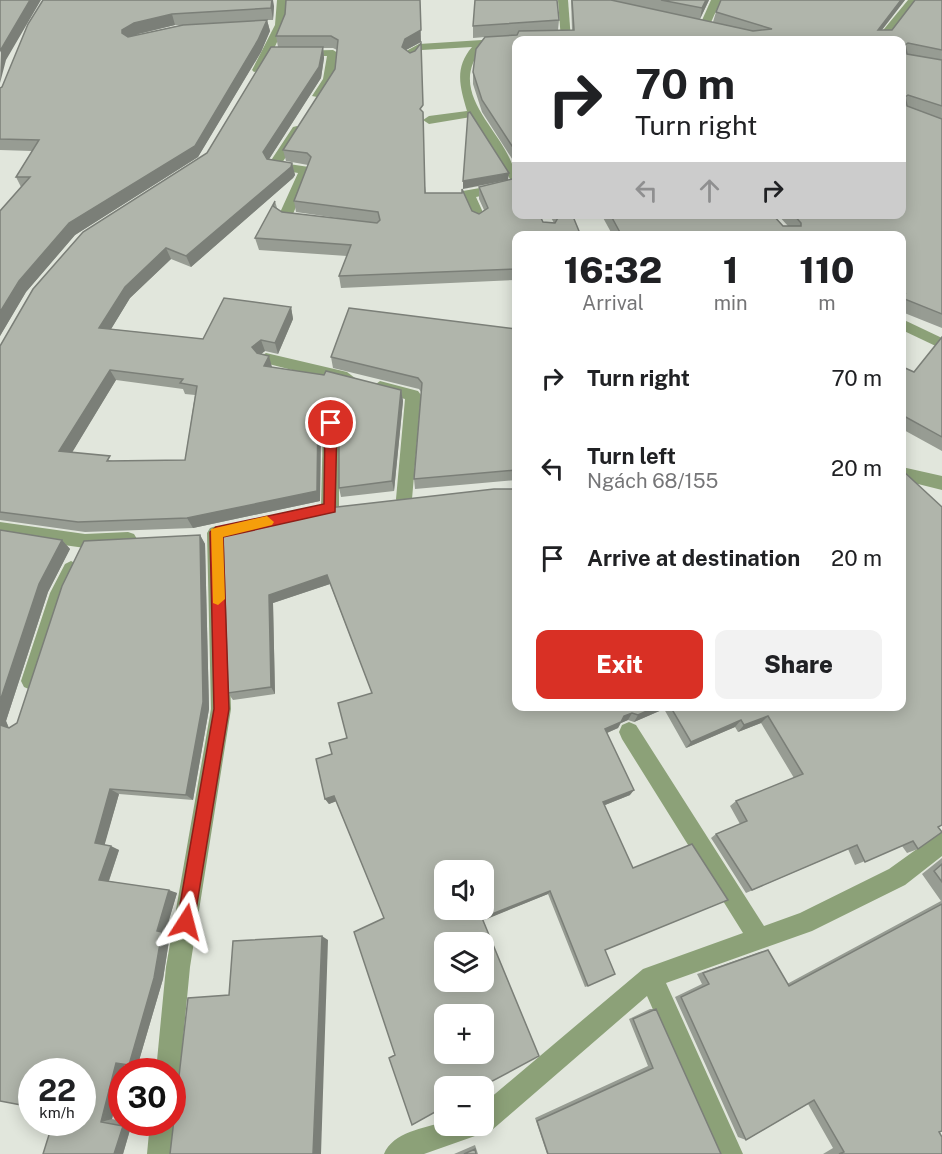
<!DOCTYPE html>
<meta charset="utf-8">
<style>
body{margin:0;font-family:"Public Sans",sans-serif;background:#f2f2f2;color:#202124;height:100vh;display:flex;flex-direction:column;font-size:22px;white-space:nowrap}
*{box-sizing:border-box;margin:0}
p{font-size:20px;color:#757577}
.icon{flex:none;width:33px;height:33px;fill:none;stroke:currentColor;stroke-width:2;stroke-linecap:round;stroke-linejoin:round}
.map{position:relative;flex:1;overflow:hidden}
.drawer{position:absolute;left:512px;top:231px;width:394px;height:480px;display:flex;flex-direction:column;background:#fff;border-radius:12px;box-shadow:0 3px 15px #0003}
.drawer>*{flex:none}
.guide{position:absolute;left:512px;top:36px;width:394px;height:183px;border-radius:12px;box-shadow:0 3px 15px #0003;background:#fff;color:#202124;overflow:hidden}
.fabs{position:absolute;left:434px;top:860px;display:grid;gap:12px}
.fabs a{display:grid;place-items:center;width:60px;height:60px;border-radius:12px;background:#fff;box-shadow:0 3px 15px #0003;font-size:30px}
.speed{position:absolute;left:18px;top:1058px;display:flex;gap:12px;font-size:30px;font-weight:700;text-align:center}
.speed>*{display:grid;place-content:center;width:78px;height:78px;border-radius:50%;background:#fff;box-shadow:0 3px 15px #0003;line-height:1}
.speed small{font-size:15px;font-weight:400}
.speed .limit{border:9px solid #d22;background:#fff;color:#111}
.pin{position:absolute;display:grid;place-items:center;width:51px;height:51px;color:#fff;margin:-26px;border:3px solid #fff;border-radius:50%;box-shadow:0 2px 6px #0007}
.me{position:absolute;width:66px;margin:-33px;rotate:9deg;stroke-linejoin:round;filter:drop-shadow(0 0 4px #0008)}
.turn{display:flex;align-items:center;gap:21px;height:126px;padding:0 24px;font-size:27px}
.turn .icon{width:78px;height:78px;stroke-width:2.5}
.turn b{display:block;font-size:42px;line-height:51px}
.lanes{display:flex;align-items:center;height:57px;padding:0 24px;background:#0003;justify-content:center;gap:30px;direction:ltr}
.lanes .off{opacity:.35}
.eta{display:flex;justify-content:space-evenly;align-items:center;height:102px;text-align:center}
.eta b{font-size:36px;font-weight:800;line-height:42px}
.primary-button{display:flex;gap:12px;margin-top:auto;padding:12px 24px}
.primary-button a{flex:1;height:69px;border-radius:12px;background:#d93025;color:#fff;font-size:24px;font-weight:800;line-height:69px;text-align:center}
.primary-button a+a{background:#f2f2f2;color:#202124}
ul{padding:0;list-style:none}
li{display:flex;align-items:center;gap:18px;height:90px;padding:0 24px}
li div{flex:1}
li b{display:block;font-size:22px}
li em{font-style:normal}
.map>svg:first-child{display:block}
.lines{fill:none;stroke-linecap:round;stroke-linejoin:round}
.minor{fill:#8ca178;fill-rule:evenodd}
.wall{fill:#979c93;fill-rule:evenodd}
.shaded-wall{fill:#7b7f78}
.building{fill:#b0b5ab;stroke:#7b7f78;stroke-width:1.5;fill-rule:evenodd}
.route{fill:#d93025;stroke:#8d1f18;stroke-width:1.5}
.slow{fill:#f59e0b}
</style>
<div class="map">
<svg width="942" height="1154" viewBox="0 0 942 1154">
<rect width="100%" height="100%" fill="#e1e6dc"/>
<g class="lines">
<g class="minor">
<path d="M277 0H287L285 25 264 70 254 72 252 70 275 25Z"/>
<path d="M558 0H568L571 40H561Z"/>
<path d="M711 0H721L708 29H700L699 27Z"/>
<path d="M908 0H918L885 40H875Z"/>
<path d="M516 38 521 40H516V44L484 46C439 97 516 136 516 183L512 182 471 117 429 124 423 120 429 116 467 111C460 87 454 68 472 47L422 50 414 61 405 59 408 50 419 44Z"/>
<path d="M296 51 333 50 338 53 335 79 322 98 312 96 323 79 327 56H300L296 55Z"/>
<path d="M297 126 303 130 282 163 309 167 311 170 293 214 309 216 311 219C304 226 285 223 278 217L298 173 270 168 268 165 293 127Z"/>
<path d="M502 184 506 185V191L476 197 486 219 479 223 474 222 462 194 463 191Z"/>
<path d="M902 319 942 338V349L902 330Z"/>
<path d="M266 353 347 372 355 378 347 384 261 362 258 358Z"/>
<path d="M380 381 418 391 421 395 412 499 410 504H398L396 499 405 399 375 391 372 387Z"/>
<path d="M331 417 339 423V508L336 513H324L321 508 323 423Z"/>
<path d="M902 467 942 476V490L902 480Z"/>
<path d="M0 522 85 534 128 532 134 534 137 539 134 544 128 546 85 548 0 536Z"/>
<path d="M216 526 222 528 225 533 231 709 190 967 180 1071 177 1080 172 1082V1071H156L166 967 211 709 207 533 210 528Z"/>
<path d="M71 561 77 564 80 569 68 594 41 681 38 687 31 690 24 687 21 681 50 593 65 564Z"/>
<path d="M629 722 636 725 764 926 800 913 889 869 942 831V856L905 885 812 931 666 983 743 1154H717L647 996 492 1130 424 1154H384C393 1132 424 1128 444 1122V1125H483V1104L643 969 743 933 622 739 619 732 622 725Z"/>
<path d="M172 1114 176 1122 173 1154H147L150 1122H172Z"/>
</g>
</g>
<g class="wall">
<path d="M571 0H709L700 19 713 22 716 12 721 0H905L882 30H892L942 0V328L902 312V236H613L601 214H772L783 226H788L777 214H902L516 40V165L482 112 473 84V72L485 37 473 38V26L559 20 558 30H572Z"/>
<path d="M274 6 273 20H267L270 31 261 52 198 157 75 235 26 292 0 336V211L21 187 16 177 32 151 0 150V88L2 87 28 24ZM175 25H182L137 35 138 34Z"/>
<path d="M285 14 421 42 406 50 426 193 479 214 484 210 479 199V187L501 182 463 189 508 180 543 222 554 223 549 214H572L581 236H516V280L341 288 339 276 347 256 259 250 255 238 275 201 277 208 282 212 344 219 296 212 294 201 308 165 286 161 283 150 335 69 337 50 333 48H323L324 58 321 78 269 159 292 163 295 175 293 178 191 267 171 259 130 298 111 329 203 339 291 307 293 319 278 354 265 351 261 354 272 367 401 390 403 401 394 491 341 497 339 488V421L331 415 321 423 320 501 193 528 85 532 0 520V346L207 153 278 47 276 36ZM116 380 183 389 185 394 195 395 185 460 113 461 72 452Z"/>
<path d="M516 329V480L415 489 414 479 421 392 419 389 333 368 331 357Z"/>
<path d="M942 337V451L902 429V372H914Z"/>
<path d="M328 508 516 706H902L938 827 918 849 907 853 902 846 855 865 848 849 746 893 711 838 716 834 740 824 730 806 736 801 794 778 761 723 738 732 735 727 686 748 664 709 634 722 628 720 621 723 618 728 607 733 630 795 605 805V950L588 986 585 987 548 894 483 920 395 1055 384 918 336 801 329 804 325 799 332 754 347 738 372 693 330 584 273 603 275 694 233 700 228 693 223 531Z"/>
<path d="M0 530 62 540 70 549 48 592 6 721 9 728 17 723 200 535 205 544 209 709 193 800 119 794 104 845 119 850 109 881 177 893 165 933 170 934 163 979 138 1064 129 1065 125 1064 112 1119 122 1121V1122L132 1123 123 1154H43L82 1071 0 1101Z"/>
<path d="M942 858V1131L939 1132 942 1154H823L833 1148 808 1104 746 1140 738 1137 675 997 702 984 697 974 760 952 768 950 787 984 941 901 922 874Z"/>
<path d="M650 1009H656L721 1154H547L535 1118 648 1066 629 1019Z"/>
<path d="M475 1145 478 1154H454Z"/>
</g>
<g class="shaded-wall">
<path d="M30 0H41L6 60 0 83 1 48Z"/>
<path d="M272 0H273L274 6 273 20 271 8Z"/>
<path d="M420 0 421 42 406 50 402 47Z"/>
<path d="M706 0H709L700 19 702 8Z"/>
<path d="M901 0H905L874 40 878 30Z"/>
<path d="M172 14 175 25 138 34 126 41 122 33V30L134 23Z"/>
<path d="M267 20 270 31 261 52 198 157 75 235 26 292 0 336V312L19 281 69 223Z"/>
<path d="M323 47 324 58 321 78 266 164 263 152Z"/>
<path d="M292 163 295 175 293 178 191 267 186 256Z"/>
<path d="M509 173 508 180 463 189V181Z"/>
<path d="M166 248 171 259 130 298 105 339 99 328 125 287Z"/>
<path d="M291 307 293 319 278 354 275 343Z"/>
<path d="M261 340 265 351 256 358 252 347Z"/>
<path d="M269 356 272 367 264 366Z"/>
<path d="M110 370 116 380 67 461 59 451Z"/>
<path d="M401 390 403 401 394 491 392 481Z"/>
<path d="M329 404 331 415 321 423 320 501 193 528 187 518Z"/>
<path d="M200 535 205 544 209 709 193 800 186 795Z"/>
<path d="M62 540 70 549 48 592 6 721 10 731 0 725V701L39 584Z"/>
<path d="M327 575 330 584 273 603 275 694 271 687 269 595Z"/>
<path d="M658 706H666L664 709 634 722 638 715Z"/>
<path d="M632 713 628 720 621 723 624 716Z"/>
<path d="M768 716 761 723 738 732 744 725Z"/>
<path d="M741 720 735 727 686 748 691 742Z"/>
<path d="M621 722 618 728 602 735 605 729Z"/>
<path d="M110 789 119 794 104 847 95 843Z"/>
<path d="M634 790 630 795 600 807 603 802Z"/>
<path d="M334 796 337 801 329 804 325 799Z"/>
<path d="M111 846 119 850 108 883 99 880Z"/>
<path d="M169 890 177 893 165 933 170 934 163 979 138 1064 129 1065 157 931Z"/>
<path d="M550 891 548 894 482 921V918Z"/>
<path d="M322 936 328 940 321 1154H313Z"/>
<path d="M125 1062 123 1071H122V1078L112 1119 101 1122 116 1063Z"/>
<path d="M132 1123 123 1154H114L123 1126Z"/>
</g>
<g class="building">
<path d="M0 0H30L0 51Z"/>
<path d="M43 0H272L271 8 172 14 134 23 122 30V33L128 37 183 25 267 20 258 40 195 146 69 223 19 281 0 312V211L30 177H16L39 140 0 139V88L2 87 28 24Z"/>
<path d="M286 0H420L421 30 405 39 402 47 410 53 415 51 421 43 423 105 420 109 423 112 425 193H462V189L472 211 479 214 488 208 479 187 516 178V214H539L543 222 555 223 559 216 558 214H572L581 236H516V269L339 276 351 245 255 238 275 201 273 206 282 212 377 223 380 220 378 212 294 201 311 157 307 153 283 150 335 69 338 40 331 36H276L285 14Z"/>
<path d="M475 0H557L559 20 473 26Z"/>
<path d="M572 0H611L753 31 772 29 716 12 721 0H901L878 30H892L915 0H942V50L908 43 905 45 907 54 942 60V106L908 95 905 97 907 106 942 119V314L902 298 905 294H902V236H622L610 214H772L783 226H801V223L793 214H902V40H516V152L482 100 473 72 476 49 485 37 517 35 519 31 574 30Z"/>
<path d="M661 0H706L702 8Z"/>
<path d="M271 47H323L319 67 263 152 267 159 292 163 291 167 186 256 166 248 125 287 99 328 203 339 224 298 291 307 275 343 261 340 252 347 257 353 269 356 264 366 324 375 326 371 401 390 392 481 339 488V413L329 404 318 412 317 491 187 518 78 522 0 512V346L33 289 83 232 207 153ZM110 370 183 379 180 383 197 386 185 460 107 461 110 456 59 451Z"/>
<path d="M470 112 509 173 463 181 468 113Z"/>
<path d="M349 308 516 329V470L414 479 422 383 418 378 331 357Z"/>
<path d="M942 337V437L902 415V372L905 368 914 372Z"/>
<path d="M902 470 942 507V825L938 827 942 832 918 849 913 841 865 862 857 845 752 890 716 834 747 821 736 801 803 774 768 716 744 725 741 720 691 742 670 706H902Z"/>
<path d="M494 489H516V706H658L638 715 632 713 624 716 621 722 605 729 634 790 603 802 633 868 692 844 728 900 605 950 615 974 588 986 550 891 482 918 539 1056 483 1086H444V1107L412 1125 389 1058 395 1055 354 932 384 918 334 796 325 799 316 759 332 754 329 743 347 738 338 703 372 693 327 575 269 595 271 687 228 693 223 531 328 508ZM444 870H483V909H444ZM444 942H483V981H444ZM444 1014H483V1053H444Z"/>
<path d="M0 530 62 540 39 584 0 701Z"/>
<path d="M200 535 203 702 186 795 110 789 95 843 111 846 99 880 169 890 157 931 162 932 154 978 129 1065 116 1063 101 1122 123 1126 114 1154H43L53 1122H82V1071H32V1107L0 1101V725L9 728 17 723 62 586 84 541Z"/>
<path d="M942 864V882L934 871Z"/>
<path d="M942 904V1131L939 1132 942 1137V1154H839L844 1152 814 1100 746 1140 681 997 709 984 703 973 768 950 789 986Z"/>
<path d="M322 936 313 1154H170L188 998 229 995 233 941Z"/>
<path d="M656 1009 721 1154H548L537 1121 653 1068 633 1019Z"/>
<path d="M475 1149 476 1154H464Z"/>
</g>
<path class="route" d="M331 418 337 423 335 512 223 537 229 709 194 922 192 928 186 930 179 928 177 922 214 709 210 532 216 527 324 504 325 423Z"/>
<path class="slow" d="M267 516 274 522 272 525 223 537 225 599 218 605 213 603 211 529Z"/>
</svg>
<div class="fabs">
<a><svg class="icon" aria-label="sound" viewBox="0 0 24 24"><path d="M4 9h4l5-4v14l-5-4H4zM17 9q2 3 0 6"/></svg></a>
<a><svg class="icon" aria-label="layers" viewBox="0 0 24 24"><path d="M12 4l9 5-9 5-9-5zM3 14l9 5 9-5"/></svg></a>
<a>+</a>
<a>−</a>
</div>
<div class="speed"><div>22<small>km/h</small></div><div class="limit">30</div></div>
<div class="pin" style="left:331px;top:423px;background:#d93025"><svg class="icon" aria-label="arrive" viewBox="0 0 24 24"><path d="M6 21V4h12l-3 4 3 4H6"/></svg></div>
<svg class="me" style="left:186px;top:922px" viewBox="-20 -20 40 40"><path d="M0-17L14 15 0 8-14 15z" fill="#d93025" stroke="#fff" stroke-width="4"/></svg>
<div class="guide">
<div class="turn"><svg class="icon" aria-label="right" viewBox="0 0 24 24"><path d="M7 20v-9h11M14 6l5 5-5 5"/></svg><div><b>70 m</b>Turn right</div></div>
<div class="lanes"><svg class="icon off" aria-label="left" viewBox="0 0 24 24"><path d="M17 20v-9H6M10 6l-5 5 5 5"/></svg><svg class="icon off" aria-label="ahead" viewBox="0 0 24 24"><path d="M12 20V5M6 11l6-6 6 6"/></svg><svg class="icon" aria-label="right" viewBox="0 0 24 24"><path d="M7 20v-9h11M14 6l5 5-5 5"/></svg></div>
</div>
<section class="drawer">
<div class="eta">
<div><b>16:32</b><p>Arrival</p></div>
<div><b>1</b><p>min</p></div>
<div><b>110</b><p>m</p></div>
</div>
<ul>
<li><svg class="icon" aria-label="right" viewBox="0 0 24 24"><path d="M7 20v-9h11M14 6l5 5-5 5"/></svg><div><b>Turn right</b></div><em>70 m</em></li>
<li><svg class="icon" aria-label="left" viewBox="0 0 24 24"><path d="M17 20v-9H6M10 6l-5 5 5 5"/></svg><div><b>Turn left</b><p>Ngách 68/155</p></div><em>20 m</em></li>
<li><svg class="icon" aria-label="arrive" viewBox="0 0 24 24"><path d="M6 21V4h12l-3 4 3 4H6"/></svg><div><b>Arrive at destination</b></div><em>20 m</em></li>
</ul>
<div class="primary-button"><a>Exit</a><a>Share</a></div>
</section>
</div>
